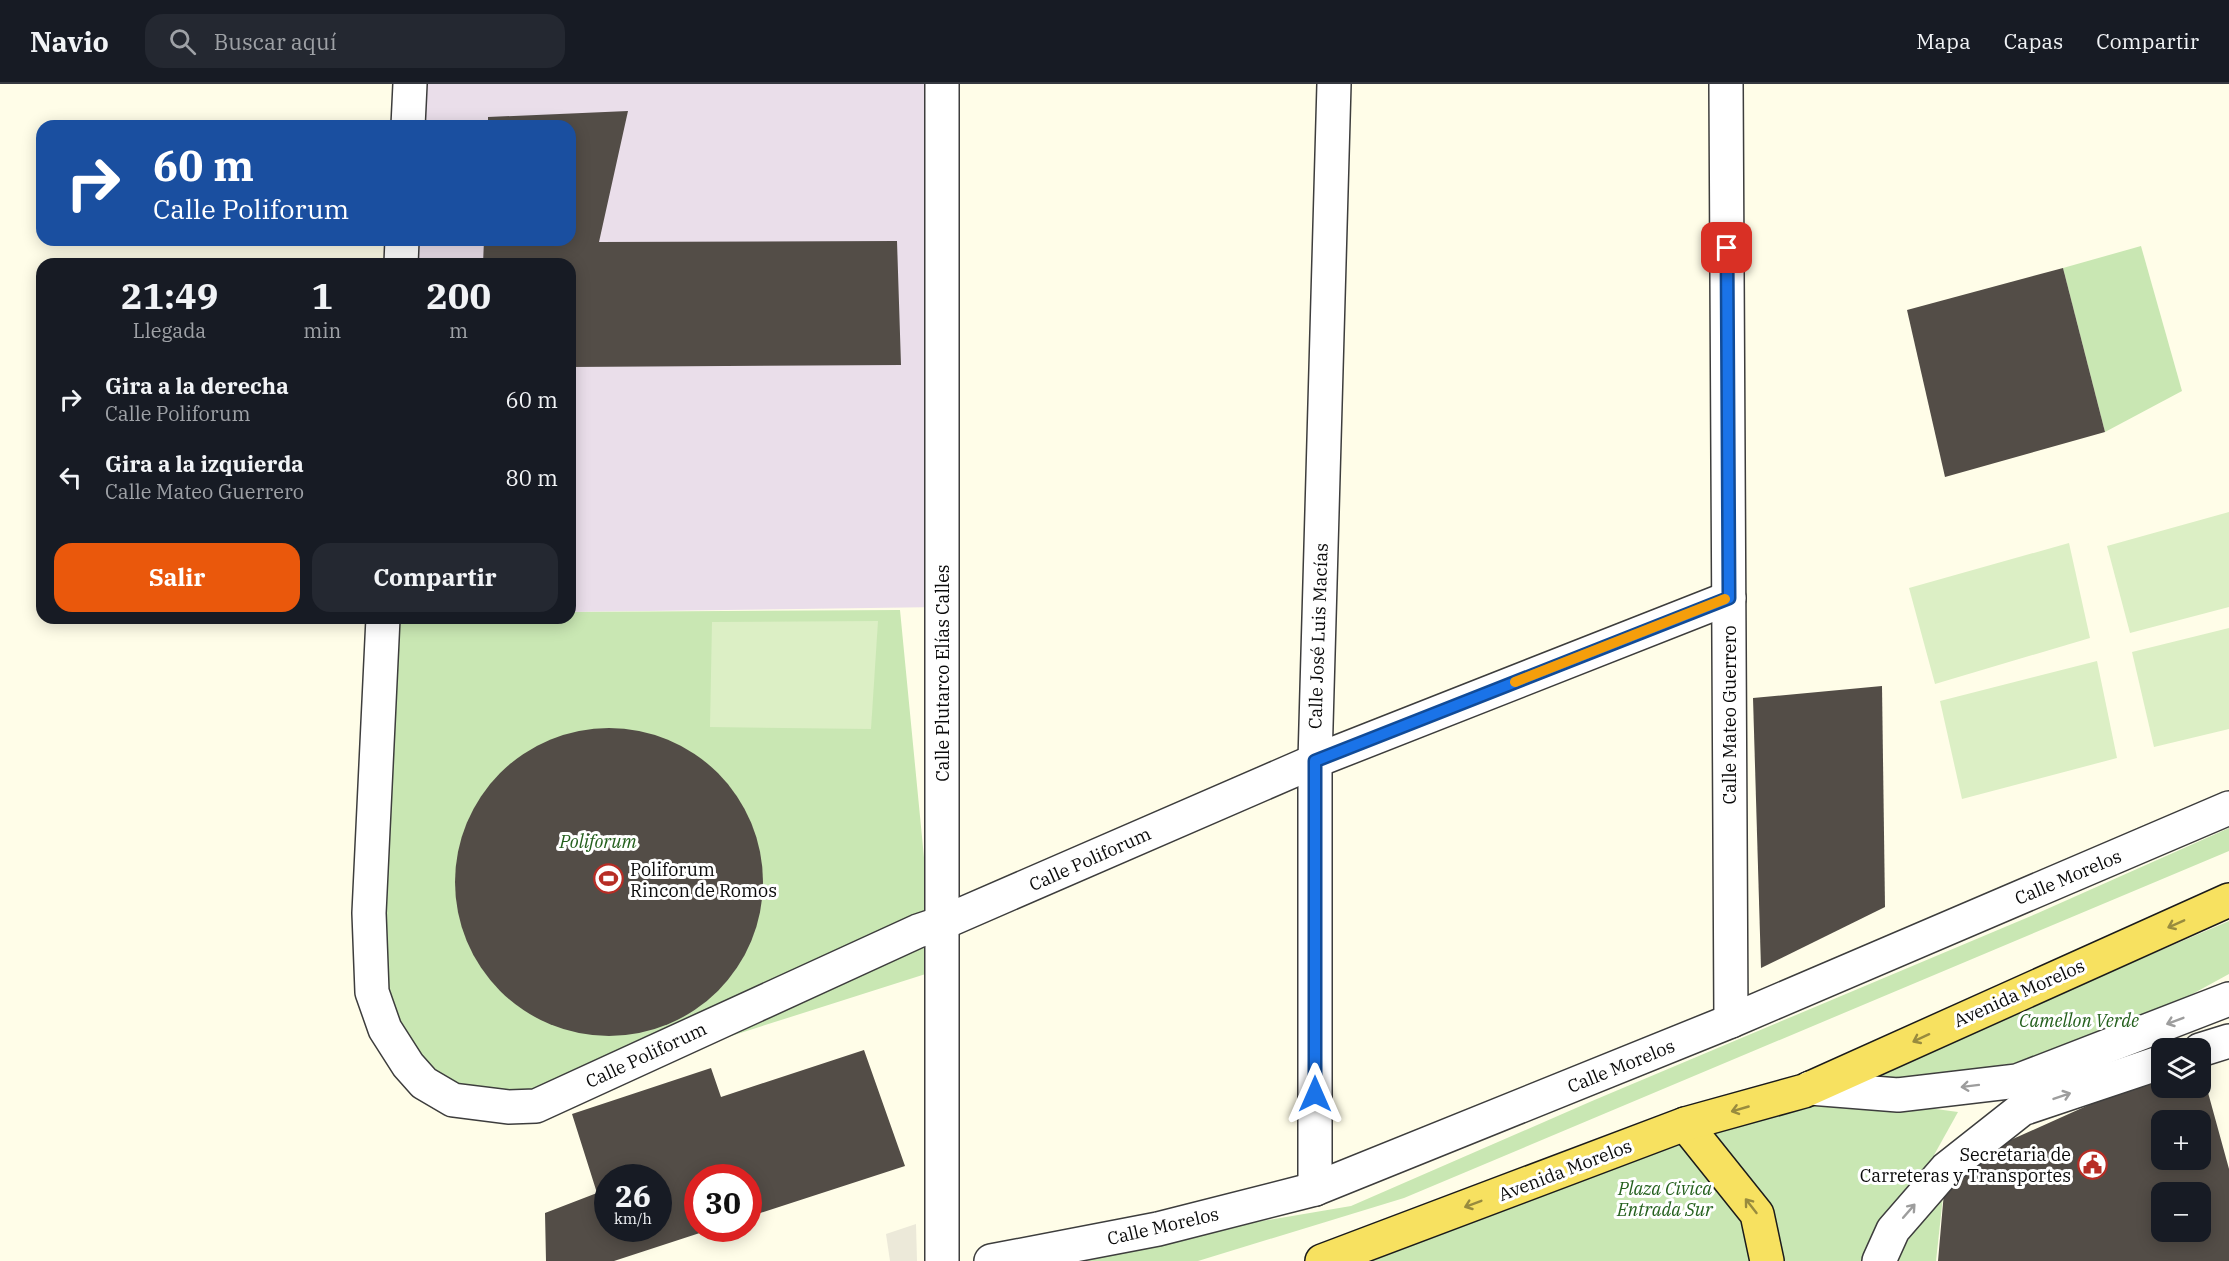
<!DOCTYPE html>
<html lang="es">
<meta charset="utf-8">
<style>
body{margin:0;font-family:"IBM Plex Serif",serif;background:#242831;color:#f1f3f6;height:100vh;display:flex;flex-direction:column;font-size:22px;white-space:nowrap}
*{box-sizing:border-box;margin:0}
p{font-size:20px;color:#9ea1a6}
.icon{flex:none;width:33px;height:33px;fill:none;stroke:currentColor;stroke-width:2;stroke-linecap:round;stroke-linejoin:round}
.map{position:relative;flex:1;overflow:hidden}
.details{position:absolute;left:36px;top:174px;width:540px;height:366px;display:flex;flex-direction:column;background:#171b24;border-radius:18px;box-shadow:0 3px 15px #0003}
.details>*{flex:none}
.top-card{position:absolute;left:36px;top:36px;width:540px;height:126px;border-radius:18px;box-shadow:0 3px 15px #0003;background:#1a4fa0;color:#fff;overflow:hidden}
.tools{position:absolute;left:2151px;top:954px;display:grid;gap:12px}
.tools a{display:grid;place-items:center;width:60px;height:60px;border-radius:12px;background:#171b24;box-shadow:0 3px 15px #0003;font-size:30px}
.speed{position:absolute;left:594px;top:1080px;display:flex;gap:12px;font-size:30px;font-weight:700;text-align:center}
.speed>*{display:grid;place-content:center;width:78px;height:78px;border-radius:50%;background:#171b24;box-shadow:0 3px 15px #0003;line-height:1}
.speed small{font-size:15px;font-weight:400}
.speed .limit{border:9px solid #d22;background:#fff;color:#111}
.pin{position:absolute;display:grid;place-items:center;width:51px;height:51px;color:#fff;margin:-26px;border-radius:12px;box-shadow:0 3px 9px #0006}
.me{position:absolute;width:66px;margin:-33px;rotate:0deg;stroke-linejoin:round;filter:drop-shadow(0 0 4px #0008)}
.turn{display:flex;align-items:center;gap:21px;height:126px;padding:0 18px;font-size:27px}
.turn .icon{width:78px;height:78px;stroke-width:2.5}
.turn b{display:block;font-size:42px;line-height:51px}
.eta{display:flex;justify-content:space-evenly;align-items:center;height:102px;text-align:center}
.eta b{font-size:36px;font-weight:800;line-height:42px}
.primary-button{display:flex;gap:12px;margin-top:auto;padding:12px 18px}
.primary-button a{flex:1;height:69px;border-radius:18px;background:#ea580c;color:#fff;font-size:24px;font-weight:800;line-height:69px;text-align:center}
.primary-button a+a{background:#242831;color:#f1f3f6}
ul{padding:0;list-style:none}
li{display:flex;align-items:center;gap:18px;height:78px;padding:0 18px}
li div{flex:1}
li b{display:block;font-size:22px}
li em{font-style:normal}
header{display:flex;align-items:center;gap:36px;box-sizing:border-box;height:84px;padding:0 30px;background:#171b24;border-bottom:2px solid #363941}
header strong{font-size:28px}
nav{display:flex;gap:33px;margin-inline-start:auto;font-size:21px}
.search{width:420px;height:54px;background:#242831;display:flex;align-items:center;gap:15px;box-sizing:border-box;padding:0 21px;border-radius:18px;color:#9ea1a6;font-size:22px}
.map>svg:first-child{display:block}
.industrial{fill:#eadeea}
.green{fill:#c9e7b3}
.pitch{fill:#dcefc5}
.plaza{fill:#ece9d9}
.building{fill:#534d47;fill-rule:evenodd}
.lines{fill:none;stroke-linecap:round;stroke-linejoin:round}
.minor-casing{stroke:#3d3d3d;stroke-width:36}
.major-casing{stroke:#1b1b1b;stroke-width:36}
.minor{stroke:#fff;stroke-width:33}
.major{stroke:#f7e160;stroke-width:33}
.oneway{stroke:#988b3e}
.oneway2{stroke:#9d9d9d}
.route-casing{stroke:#114b97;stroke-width:15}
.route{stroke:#1a73e8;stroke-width:10}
.slow{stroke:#f59e0b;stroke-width:10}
.labels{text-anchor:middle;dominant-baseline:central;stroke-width:6;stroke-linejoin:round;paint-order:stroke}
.street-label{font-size:18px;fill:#0a0a0a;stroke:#fff}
.park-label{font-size:18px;font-style:italic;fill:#24601d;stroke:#fff}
.poi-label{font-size:18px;fill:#0a0a0a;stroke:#fff;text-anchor:start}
</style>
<header>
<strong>Navio</strong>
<div class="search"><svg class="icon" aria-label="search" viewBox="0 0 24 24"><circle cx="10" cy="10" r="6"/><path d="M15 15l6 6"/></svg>Buscar aquí</div>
<nav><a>Mapa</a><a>Capas</a><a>Compartir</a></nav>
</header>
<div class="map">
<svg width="2229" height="1177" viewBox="0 0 2229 1177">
<rect width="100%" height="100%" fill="#fffde8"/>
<path class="industrial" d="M410 0H942V523L570 528V180H401L402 156H570V42H408Z"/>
<g class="green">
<path d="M2141 162 2182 307 2105 348 2063 184Z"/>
<path d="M900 526 935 887 508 1023 408 981 369 829 383 534H570V528Z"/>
<path d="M2229 744V767L1404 1114 1198 1177H1025L1351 1122 1592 1017 2038 829Z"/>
<path d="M2229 837V890L2086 968 1875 1000 1884 985Z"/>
<path d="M1804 1007 1958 1028 1875 1177H1323Z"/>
<path d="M1946 1085 1936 1177H1897Z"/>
</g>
<g class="pitch">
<path d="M2229 428V523L2130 549 2107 462Z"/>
<path d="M2069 459 2090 554 1935 600 1909 504Z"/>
<path d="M878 537 871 645 710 643 712 538Z"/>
<path d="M2229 544V645L2154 663 2132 568Z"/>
<path d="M2097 577 2117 674 1962 715 1940 617Z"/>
</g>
<path class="plaza" d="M916 1140 917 1177H890L886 1150Z"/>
<g class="building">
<path d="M628 27 599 158 897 157 901 281 570 283V180H483L484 156H570V42H488V33Z"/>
<path d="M2063 184 2105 348 1945 393 1907 226Z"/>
<path d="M1882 602 1885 823 1761 884 1753 614Z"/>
<circle cx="609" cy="798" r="154"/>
<path d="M864 966 905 1082 748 1133V1094H698V1144L712 1145 614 1177H546L545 1129 597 1109 572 1030 711 984 721 1013ZM608 1094H658V1144H608Z"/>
<path d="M2201 983 2229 1085V1177H1938L1946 1085 2162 988V1004H2200ZM2162 1036H2200V1076H2162ZM2162 1108H2200V1148H2162Z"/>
</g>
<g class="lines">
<defs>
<g id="minor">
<path d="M942 0V1177"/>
<path d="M1726 0 1731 937"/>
<path d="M408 42 410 0"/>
<path d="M401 180 402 156"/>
<path d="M383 534 369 829 372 908 385 945 408 981 424 999 453 1016 508 1023 536 1022 918 847 942 839 1315 677 1729 514"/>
<path d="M2200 966 2229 957"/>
<path d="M1810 1004 1898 1011 2017 997 2229 915"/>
<path d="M1315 1105V677L1334 0"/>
<path d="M991 1177 1158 1145 1315 1105 1731 937 2229 724"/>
<path d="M1879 1177 1893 1146 1946 1085 2022 1025 2162 978"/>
</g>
<g id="major">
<path d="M1685 1040 1757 1130 1767 1177"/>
<path d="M1322 1177 1685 1040 1804 1007 2229 816"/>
</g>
</defs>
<use href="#minor" class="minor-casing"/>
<use href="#major" class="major-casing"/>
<use href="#minor" class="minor"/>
<use href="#major" class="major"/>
</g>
<defs><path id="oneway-shaft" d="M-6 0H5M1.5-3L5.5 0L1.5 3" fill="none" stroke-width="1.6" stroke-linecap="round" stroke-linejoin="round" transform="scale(1.5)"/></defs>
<g class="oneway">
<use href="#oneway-shaft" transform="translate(2176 840) rotate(156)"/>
<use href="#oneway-shaft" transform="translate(1921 954) rotate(155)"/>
<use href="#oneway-shaft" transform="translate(1740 1025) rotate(164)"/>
<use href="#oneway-shaft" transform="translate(1473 1120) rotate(159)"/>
<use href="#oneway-shaft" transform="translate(1751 1122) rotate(-128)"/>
</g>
<g class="oneway2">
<use href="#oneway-shaft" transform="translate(2175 937) rotate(159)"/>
<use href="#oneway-shaft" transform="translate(1970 1002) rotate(173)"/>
<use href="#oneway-shaft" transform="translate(2062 1012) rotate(-19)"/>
<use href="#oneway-shaft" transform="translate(1909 1127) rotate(-49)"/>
</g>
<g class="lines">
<defs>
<path id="route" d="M1315 1010V677L1729 514 1727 164"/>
</defs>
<use href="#route" class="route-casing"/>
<use href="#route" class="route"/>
<path class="slow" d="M1515 598 1725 515"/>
</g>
<defs>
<symbol id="stadium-ring" viewBox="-11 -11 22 22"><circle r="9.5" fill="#fff" stroke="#b72d25" stroke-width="1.5"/><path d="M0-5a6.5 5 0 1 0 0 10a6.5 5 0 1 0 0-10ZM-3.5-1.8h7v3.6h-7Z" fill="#b72d25"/></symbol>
<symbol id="civic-ring" viewBox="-11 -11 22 22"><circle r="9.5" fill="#fff" stroke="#b72d25" stroke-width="1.5"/><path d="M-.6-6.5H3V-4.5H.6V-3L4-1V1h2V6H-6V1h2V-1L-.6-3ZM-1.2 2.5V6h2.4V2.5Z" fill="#b72d25"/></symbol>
</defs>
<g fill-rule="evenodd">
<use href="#stadium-ring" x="592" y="778" width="33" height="33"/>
<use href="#civic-ring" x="2076" y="1064" width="33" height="33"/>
</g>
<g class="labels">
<g class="street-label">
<text transform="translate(1318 552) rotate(-88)">Calle José Luis Macías</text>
<text transform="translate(942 589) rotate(-90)">Calle Plutarco Elías Calles</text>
<text transform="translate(1729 631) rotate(-90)">Calle Mateo Guerrero</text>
<text transform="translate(1090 775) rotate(-24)">Calle Poliforum</text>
<text transform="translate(2068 793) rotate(-23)">Calle Morelos</text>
<text transform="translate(2019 909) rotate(-24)">Avenida Morelos</text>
<text transform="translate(646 971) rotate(-25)">Calle Poliforum</text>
<text transform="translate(1621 982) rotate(-22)">Calle Morelos</text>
<text transform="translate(1565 1086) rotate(-21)">Avenida Morelos</text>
<text transform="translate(1163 1142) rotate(-13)">Calle Morelos</text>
</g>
<g class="park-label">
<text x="598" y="757">Poliforum</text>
<text x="2079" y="936">Camellon Verde</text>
<text x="1665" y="1104">Plaza Civica<tspan x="1665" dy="21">Entrada Sur</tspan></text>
</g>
<g class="poi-label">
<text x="630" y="785">Poliforum<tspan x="630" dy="21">Rincon de Romos</tspan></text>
<text x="2071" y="1070" text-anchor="end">Secretaria de<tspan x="2071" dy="21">Carreteras y Transportes</tspan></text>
</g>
</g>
</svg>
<div class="tools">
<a><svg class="icon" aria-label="layers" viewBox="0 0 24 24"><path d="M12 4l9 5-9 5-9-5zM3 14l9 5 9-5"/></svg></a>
<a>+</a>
<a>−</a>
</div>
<div class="speed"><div>26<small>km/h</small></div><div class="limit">30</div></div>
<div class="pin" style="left:1727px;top:164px;background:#d93025"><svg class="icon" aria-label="arrive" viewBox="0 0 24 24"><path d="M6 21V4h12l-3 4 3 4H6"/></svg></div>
<svg class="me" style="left:1315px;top:1010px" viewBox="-20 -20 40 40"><path d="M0-17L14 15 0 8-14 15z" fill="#1a73e8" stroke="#fff" stroke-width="4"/></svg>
<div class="top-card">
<div class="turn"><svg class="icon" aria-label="right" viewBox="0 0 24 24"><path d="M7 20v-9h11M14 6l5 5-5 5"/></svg><div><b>60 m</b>Calle Poliforum</div></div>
</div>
<section class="details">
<div class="eta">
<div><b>21:49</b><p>Llegada</p></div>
<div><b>1</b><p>min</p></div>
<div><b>200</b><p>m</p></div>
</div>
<ul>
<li><svg class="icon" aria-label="right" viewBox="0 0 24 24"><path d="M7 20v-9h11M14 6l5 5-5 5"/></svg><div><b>Gira a la derecha</b><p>Calle Poliforum</p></div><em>60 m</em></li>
<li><svg class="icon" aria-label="left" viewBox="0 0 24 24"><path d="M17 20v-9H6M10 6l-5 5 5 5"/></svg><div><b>Gira a la izquierda</b><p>Calle Mateo Guerrero</p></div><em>80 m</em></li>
</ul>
<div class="primary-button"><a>Salir</a><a>Compartir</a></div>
</section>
</div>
